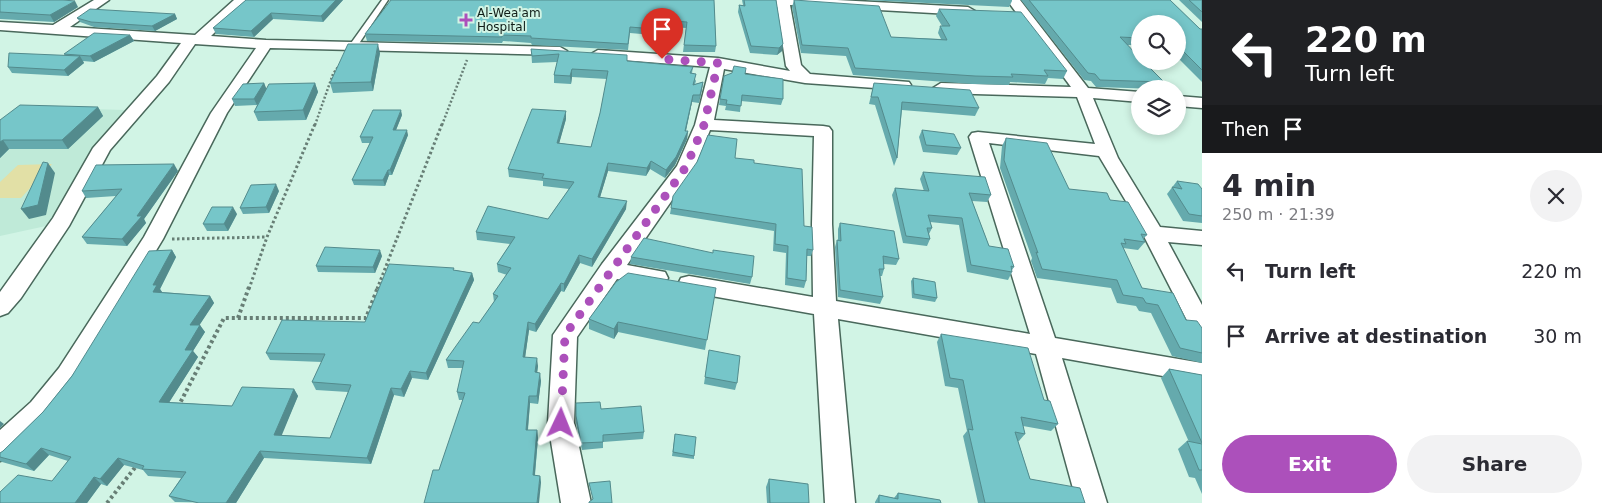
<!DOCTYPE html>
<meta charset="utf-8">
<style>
body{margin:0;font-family:"DejaVu Sans",sans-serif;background:#f2f2f3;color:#2b2b33;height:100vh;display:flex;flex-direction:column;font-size:19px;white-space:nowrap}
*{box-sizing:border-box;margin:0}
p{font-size:16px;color:#7c7c81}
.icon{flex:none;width:28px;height:28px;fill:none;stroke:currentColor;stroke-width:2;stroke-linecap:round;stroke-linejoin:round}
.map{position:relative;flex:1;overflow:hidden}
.panel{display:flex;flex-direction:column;background:#fff;width:400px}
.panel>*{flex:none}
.top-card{background:#202124;color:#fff;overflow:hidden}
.tools{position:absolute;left:1131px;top:15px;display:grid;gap:10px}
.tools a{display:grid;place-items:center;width:55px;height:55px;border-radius:50%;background:#fff;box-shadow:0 2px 8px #0003;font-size:25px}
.pin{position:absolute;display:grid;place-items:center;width:42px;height:42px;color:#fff;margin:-51px -21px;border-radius:50% 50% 50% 0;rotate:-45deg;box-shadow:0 0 5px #0007}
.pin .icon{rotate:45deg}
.me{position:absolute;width:55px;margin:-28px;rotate:2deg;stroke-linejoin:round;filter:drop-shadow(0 0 4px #0008)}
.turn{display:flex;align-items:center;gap:18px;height:105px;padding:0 20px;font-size:22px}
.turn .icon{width:65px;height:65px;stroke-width:2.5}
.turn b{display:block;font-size:35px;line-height:42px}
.then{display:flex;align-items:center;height:48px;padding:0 20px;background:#0003;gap:10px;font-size:19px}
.round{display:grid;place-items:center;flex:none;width:52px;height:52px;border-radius:26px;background:#f2f2f3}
.summary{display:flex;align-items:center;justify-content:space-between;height:85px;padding:0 20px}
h1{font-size:30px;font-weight:700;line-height:38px}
.primary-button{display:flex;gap:10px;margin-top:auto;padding:10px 20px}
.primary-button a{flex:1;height:58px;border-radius:30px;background:#ac50bb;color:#fff;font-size:20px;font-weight:700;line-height:58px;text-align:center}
.primary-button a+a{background:#f2f2f3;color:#2b2b33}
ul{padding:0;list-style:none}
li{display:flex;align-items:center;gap:15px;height:65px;padding:0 20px}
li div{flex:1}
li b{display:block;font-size:19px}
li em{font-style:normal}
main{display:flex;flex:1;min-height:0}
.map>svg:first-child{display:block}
.built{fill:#bfead8}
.green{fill:#e2e0a6}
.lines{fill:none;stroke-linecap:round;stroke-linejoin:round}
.service-casing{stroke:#49685b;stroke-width:3}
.minor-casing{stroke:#49685b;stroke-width:3}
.path-far2{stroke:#677e75;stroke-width:2.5;stroke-dasharray:2 2;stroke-linecap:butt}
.path-far1{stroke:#677e75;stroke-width:3;stroke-dasharray:2.5 2.5;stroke-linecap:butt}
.path{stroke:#677e75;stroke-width:4;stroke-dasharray:3 3;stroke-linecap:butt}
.service{fill:#fff;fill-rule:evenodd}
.minor{fill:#fff;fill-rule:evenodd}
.wall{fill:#65aaad}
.shaded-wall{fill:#538b8d}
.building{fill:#76c6c9;stroke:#538b8d}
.route{stroke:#ac50bb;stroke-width:9;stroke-dasharray:0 16.2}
.poi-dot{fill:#ac50bb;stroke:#d1f4e5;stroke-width:2}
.labels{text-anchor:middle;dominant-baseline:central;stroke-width:4;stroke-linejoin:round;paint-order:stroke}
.far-poi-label{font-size:12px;fill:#101d18;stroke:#d1f4e5;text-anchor:start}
</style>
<main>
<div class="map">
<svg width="1202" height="503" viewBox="0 0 1202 503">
<rect width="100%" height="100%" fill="#d1f4e5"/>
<path class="built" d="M20 107 125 110 46 226 0 236V126Z"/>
<path class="green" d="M52 164 21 198H0V182L18 165Z"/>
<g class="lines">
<defs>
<path id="service" d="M382 0H388L356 48H350L349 46Z"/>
<g id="minor">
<path d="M94 0H109L70 27 195 35 234 0H248L211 36 266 40 560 47 567 51 560 55 270 48 227 113 163 239 77 382 49 418 10 457 0 461V430L31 402 59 368 144 237 211 113 256 48 195 44 169 82 110 150 69 226 21 298 8 313 0 316V292L53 218 93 148 157 76 181 43 0 30V22L53 25Z"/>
<path d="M776 0H837L968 7 975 11 968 15 790 5 801 65 810 74 909 82 911 85 909 88 903 90 805 83 724 69 714 120 823 126 829 127 832 131V224L836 301 1030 334 969 137 972 133 978 132 1095 144 1077 97 941 93 933 88 941 83 1071 87 1007 0H1020L1088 88 1140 92V102L1093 98 1118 158 1160 227 1202 231V245L1168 242 1202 305V336L1194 334 1127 203 1099 156 989 143 1055 338 1202 363V383L1062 358 1107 503H1077L1036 354 838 319 855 503H825L814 314 689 292 681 290 678 284 681 278 689 276 813 297 812 224 814 136 710 130 695 167 627 265 665 272 668 278 665 284 657 286 617 279 577 337 574 423 591 503H561L548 423 553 335 602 264 677 166 695 125 710 67 598 58 591 54 598 50 718 58 790 71 786 66Z"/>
<path d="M1178 96 1202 98V108L1178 106Z"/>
</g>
</defs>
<use href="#service" class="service-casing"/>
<use href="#minor" class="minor-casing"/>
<g class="path-far2">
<path d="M315 125 333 74 338 67"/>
<path d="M442 125 467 60"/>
</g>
<g class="path-far1">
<path d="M172 239 267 237"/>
<path d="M249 289 267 237 315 124"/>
<path d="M377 289 442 124"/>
</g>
<g class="path">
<path d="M238 318 249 287"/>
<path d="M178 407 224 318H366L378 287"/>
<path d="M107 503 137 465"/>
</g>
<use href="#service" class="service"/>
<use href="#minor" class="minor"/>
</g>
<g class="wall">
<path d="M0 0 78 7 54 22 0 19Z"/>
<path d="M246 0H343L323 22 273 19 254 37 216 34 213 28Z"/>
<path d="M714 0 716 46 715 52H683L686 28 656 26 653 35 630 33 628 50 532 45 531 43 503 41 502 43 367 41 365 34Z"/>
<path d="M742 0H776L783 44 782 51 777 55 750 53 738 12 739 5H743Z"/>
<path d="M794 0 891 37 941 39 938 33 940 26H942L936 16 939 9 1067 71 1063 79 1048 78 1045 84 1010 82 1009 85 972 84 853 75 846 56 801 53 792 7Z"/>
<path d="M865 0H1012V1L1009 7Z"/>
<path d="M1021 0H1170L1200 29H1202V82L1178 58V24H1140V45H1127L1164 82 1159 89 1096 87 1091 81 1084 80Z"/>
<path d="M1179 0H1202V22Z"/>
<path d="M175 14 177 19 155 31 94 27 80 22 77 18Z"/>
<path d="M130 35 134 41 94 62 83 61 84 63 68 76 12 73 8 67 66 56 64 54Z"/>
<path d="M531 49 627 61 693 67 692 73 696 81 695 84 703 82 702 89 699 103 692 102 686 131H688L687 139 675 165 665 178 650 169 646 176 608 171 600 197 626 209 592 267 580 263 564 292 561 291 536 332 529 330 525 357 538 366 537 373 541 381 538 404 530 403 528 430H537L538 438 535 475 540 476 541 483 439 470 463 400H459L457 392 463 368H448L446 360 479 323 494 302 493 294 507 275 498 272 497 264 510 244 477 240 476 232 548 219 569 189 543 186V181L509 177 508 169 566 119 559 143 591 147 600 113 607 79 572 77 571 84 554 83V75L557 62 532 63Z"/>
<path d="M380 53 373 91 333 93 330 83Z"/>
<path d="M745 74 783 99 781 105 741 101 740 112 725 110 726 106 719 105 720 99Z"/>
<path d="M264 83 266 89 315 83 318 92 306 120 258 121 254 112 257 105 235 106 232 99Z"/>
<path d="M874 83 979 108 975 116 902 110 897 158 894 166 875 105 869 104Z"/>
<path d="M98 107 103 116 68 149H9L0 158V120Z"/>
<path d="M402 115 396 130 408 135 392 175H389L385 186 354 185 352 180 370 143H362L360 137Z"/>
<path d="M922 130 961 148 957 155 923 152 919 137Z"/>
<path d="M1006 138 1069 189 1110 200 1147 235 1143 239 1145 242 1138 250 1123 248 1142 288 1186 320 1202 328V363L1172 356 1151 313 1139 311 1136 306 1117 303 1111 288 1037 278 1031 261 1032 258 1000 168 1002 146Z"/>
<path d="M735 158 754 163 804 226 813 250 811 256H807L806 281 804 288 785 285 786 253 773 251 774 231 670 214 671 208Z"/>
<path d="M178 171 144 219 146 223 127 246 87 244 82 237 116 196 86 198 82 191Z"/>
<path d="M923 172 991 195 987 202 972 201 989 246 1014 267 1012 270V272L1008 280 967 272 959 225 930 222 932 228 929 234 930 239 927 246 903 243 892 195 895 188 924 191 920 179Z"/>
<path d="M1177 181 1202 189V223L1183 221 1167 194Z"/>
<path d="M279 191 269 213 243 214 240 208Z"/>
<path d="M237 214 228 231H207L203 224Z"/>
<path d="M840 223 899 259 896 265 884 264V269L882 276H880L883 297 880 304 838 297 835 247 837 240H838V229Z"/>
<path d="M172 250 176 257 160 289 162 292 210 296 214 303 199 325 205 332 193 351 198 357 169 402 232 406 294 389 298 396 281 435 330 438 348 392 316 390 312 382 322 362 270 360 266 353 365 322 455 270 472 273 474 280 428 380 412 378 404 397 394 395 371 464 264 458 236 503 175 502 169 496 181 478 148 476 143 470 124 465 107 486 101 484 87 503H0L52 481 68 461 49 455 34 471 2 462 0 461V453L3 451 43 412Z"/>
<path d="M713 253 752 277 750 284 630 264 631 257Z"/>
<path d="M382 256 375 273 318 272 316 266Z"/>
<path d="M913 278 937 298 935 302 912 298 911 281Z"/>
<path d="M716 288 705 350 618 332 614 339 589 329V319Z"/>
<path d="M941 334 1044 400 1058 424 1051 431 1023 426 1025 434 1019 441H1018L1030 479 1085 503H978L963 436 967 431 958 388 945 386 937 342Z"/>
<path d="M709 350 737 383 735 390 704 384Z"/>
<path d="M1169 369 1202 375V494L1195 478 1189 477 1178 449 1187 441 1189 442 1161 378Z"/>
<path d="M601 409 644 432 643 439 603 442V448L582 450 576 423V416Z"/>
<path d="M675 434 694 456V459L672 456Z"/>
<path d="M769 479 809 503H767L766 487Z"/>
<path d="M898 493 941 503H875V502L879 495 894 498Z"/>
</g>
<g class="shaded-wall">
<path d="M336 0H343L323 22 321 16Z"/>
<path d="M75 1 78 7 54 22 50 15Z"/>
<path d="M271 13 273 19 254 37 251 31Z"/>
<path d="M175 14 177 19 155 31 152 26Z"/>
<path d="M130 35 134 41 94 62 90 56Z"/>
<path d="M378 44 380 53 373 91 371 82Z"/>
<path d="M783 44 782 51 777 55 779 48Z"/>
<path d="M80 56 84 63 68 76 64 70Z"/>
<path d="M572 69V77L571 84 570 76Z"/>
<path d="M703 82 702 89 699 103 700 95Z"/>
<path d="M264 83 267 90 257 105 254 99Z"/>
<path d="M315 83 318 92 306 120 303 110Z"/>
<path d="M693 95 692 102 684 139 685 131Z"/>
<path d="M98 107 103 116 68 149 62 140Z"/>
<path d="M401 110 402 115 394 135 393 130Z"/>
<path d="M566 111V119L557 151V143Z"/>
<path d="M407 130 408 135 392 175 390 170Z"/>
<path d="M688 131 687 139 675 165 665 178 666 170Z"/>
<path d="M3 140 9 149 0 158V142Z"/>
<path d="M651 161 650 169 646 176 647 168Z"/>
<path d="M48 163 55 173 46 215 29 219 21 209Z"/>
<path d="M608 163V171L598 204V197Z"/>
<path d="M174 164 178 171 144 219 146 223 127 246 122 239 137 216Z"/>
<path d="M388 170 389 175 385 186 383 180Z"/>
<path d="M276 184 279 191 269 213 266 207Z"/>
<path d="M627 201 626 209 592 267V259Z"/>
<path d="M233 207 237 214 228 231 224 224Z"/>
<path d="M172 250 176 257 160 289 162 292H153V285Z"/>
<path d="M380 250 382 256 375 273 373 267Z"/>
<path d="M579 255 580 263 564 292V284Z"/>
<path d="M472 273 474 280 428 380 426 373Z"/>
<path d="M561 283V291L536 332 535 324Z"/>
<path d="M210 296 214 303 195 332 190 325Z"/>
<path d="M528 322 529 330 524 365 523 357Z"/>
<path d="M618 322V332L614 339V329Z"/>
<path d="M200 325 205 332 193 351 198 357 165 409 159 402 185 350Z"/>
<path d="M537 358 538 366 536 380 535 372Z"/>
<path d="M410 371 412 378 404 397 401 389Z"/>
<path d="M540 373 541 381 538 404 537 396Z"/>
<path d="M391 388 394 395 371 464 367 458Z"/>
<path d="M294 389 298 396 279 442 274 435Z"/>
<path d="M529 396 530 403 527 438 526 430Z"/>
<path d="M0 421 4 424 0 428Z"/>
<path d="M537 430 538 438 534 483 533 475Z"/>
<path d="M41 448 49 455 34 471 26 464Z"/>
<path d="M260 451 264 458 236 503H226Z"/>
<path d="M118 458 124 465 107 486 100 479Z"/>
<path d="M540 476 541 483 539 503H537Z"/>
<path d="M94 477 101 484 87 503H75Z"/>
</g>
<g class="building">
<path d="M0 0H63L75 1 50 15 0 12Z"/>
<path d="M246 0H336L321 16 271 13 251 31 213 28Z"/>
<path d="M391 0H714L716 46 684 45 687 22 656 20 654 29 630 27 628 44 531 38V36L502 35V37L365 34Z"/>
<path d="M744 0H776L783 44 779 48 751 46 739 5 745 6Z"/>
<path d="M794 0 879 6 891 37 947 40 940 26H950L939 9 1021 12 1067 71 1044 70 1048 76 1011 74 1013 77 975 76 855 68 848 48 802 45Z"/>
<path d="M1029 0H1170L1200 29H1202V70L1178 46V24H1140V38L1120 37 1140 58V61H1143L1164 82 1100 80 1095 74 1088 73Z"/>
<path d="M1189 0H1202V12Z"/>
<path d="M90 9 175 14 152 26 91 22 77 18Z"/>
<path d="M94 33 130 35 90 56 64 54Z"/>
<path d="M348 44H378L371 82 330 83Z"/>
<path d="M531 49 627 55V61L693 67 690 73 696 74 693 85 703 82 700 95H693L685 131H688L676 157 666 170 651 161 647 168 608 163 598 197 627 201 592 259 579 255 564 284 561 283 535 324 528 322 523 357 537 358 535 372 540 373 537 396H529L526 430H537L533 475 540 476 537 503H424L433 470H439L465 393 457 392 464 361 446 360 473 322 479 323 498 296 493 294 511 268 497 264 515 237 476 232 488 206 548 219 574 182 542 178 544 174 508 169 532 109 566 111 557 143 591 147 600 113 608 71 572 69 570 76 554 75 559 54 532 56Z"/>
<path d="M9 53 80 56 64 70 8 67Z"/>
<path d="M734 66 746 68 745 74 783 79V99L742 95 741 106 726 104 727 100 720 99 724 76 732 73Z"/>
<path d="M264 83 254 99H232L243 84Z"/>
<path d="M315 83 303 110 254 112 269 84Z"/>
<path d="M874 83 970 90 979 108 902 102 897 158 878 97H871Z"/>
<path d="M20 105 98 107 62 140H3L0 142V120Z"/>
<path d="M373 110H401L393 130H407L390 170H388L383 180H352L373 137H360Z"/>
<path d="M922 130 954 134 961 148 926 145Z"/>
<path d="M708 135 737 139 735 158 754 160V163L802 169 804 226 812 227 813 250 807 249 806 281 787 278 788 246 775 244 776 224 671 208 673 196 697 162Z"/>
<path d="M1006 138 1047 143 1069 189 1107 193 1110 200 1128 202 1147 235 1141 234 1145 242 1124 239 1126 244 1121 243 1142 288 1173 293 1186 320 1197 321 1202 328V353L1180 348 1158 305 1146 303 1143 298 1123 295 1117 280 1042 269 1036 252 1038 253 1004 160Z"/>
<path d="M43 162 48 163 38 205 21 209Z"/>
<path d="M174 164 137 216H142L122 239 82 237 122 189 82 191 96 165Z"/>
<path d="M923 172 985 177 991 195 969 193 989 246 1008 249 1014 267 1011 266 1012 272 971 265 962 218 928 215 932 228H927L930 239 906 236 895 188 929 191Z"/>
<path d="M1177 181 1198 184 1202 189V216L1189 214 1172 187 1182 189Z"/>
<path d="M276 184 266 207 240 208 251 185Z"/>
<path d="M212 207H233L224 224H203Z"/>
<path d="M840 223 894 231 899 259 883 256 884 269H879L883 297 840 290 837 240 841 241Z"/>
<path d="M644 238 713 253V250L754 256 752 277 631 257Z"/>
<path d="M325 247 380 250 373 267 316 266Z"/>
<path d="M172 250 153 285H157L153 292 210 296 190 325H200L185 350H193L159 402 232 406 242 387 294 389 274 435 330 438 351 385 312 382 325 354 266 353 282 320 365 322 389 264 454 268 453 270 472 273 426 373 410 371 401 389 391 388 367 458 260 451 226 503H199L169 496 186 472 142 469 144 466 118 458 100 479 94 477 75 503H0V492L18 475 52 481 71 457 41 448 26 464 0 457V453L3 451 43 412 72 376 149 251Z"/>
<path d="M628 273 716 288 707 340 618 322 614 329 589 319 616 282Z"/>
<path d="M913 278 935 282 937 298 914 294Z"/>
<path d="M941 334 1028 348 1044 400 1050 401 1058 424 1021 417 1025 434 1015 432 1030 479 1080 488 1085 503H985L968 429 973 430 963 380 950 378Z"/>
<path d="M709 350 740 356 737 383 705 377Z"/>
<path d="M1169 369 1202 375V443Z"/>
<path d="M600 402 601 409 641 406 644 432 603 435V442L581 443 576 416V403Z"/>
<path d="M675 434 696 437 694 456 673 452Z"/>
<path d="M1187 441 1202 444V470H1199Z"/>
<path d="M769 479 808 484 809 503H770Z"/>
<path d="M610 481 612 503H589V502L593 499 589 483Z"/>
<path d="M898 493 940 500 941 503H879V495L898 499Z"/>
</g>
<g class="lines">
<path class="route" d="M561 423 565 335 686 167 704 125 718 63 662 59"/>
</g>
<path class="poi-dot" d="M463.5 12.5h5v5h5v5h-5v5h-5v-5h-5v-5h5z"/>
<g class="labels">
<g class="far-poi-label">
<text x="477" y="13">Al-Wea'am<tspan x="477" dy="14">Hospital</tspan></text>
</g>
</g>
</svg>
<div class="tools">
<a><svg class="icon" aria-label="search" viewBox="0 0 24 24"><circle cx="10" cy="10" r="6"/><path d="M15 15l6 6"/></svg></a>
<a><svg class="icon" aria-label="layers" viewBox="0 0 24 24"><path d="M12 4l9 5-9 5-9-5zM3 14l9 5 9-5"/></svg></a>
</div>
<div class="pin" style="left:662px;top:59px;background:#d93025"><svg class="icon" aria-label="arrive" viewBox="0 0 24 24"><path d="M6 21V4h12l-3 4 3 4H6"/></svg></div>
<svg class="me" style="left:561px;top:423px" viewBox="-20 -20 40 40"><path d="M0-17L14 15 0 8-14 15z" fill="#ac50bb" stroke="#fff" stroke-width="4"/></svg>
</div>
<section class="panel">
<div class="top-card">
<div class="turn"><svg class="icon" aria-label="left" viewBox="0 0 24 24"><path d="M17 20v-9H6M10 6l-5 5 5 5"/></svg><div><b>220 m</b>Turn left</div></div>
<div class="then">Then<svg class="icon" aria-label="arrive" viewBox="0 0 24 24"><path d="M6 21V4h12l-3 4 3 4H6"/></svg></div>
</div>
<div class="summary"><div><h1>4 min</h1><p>250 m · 21:39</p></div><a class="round"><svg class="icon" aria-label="close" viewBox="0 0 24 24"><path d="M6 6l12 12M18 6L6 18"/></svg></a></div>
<ul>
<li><svg class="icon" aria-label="left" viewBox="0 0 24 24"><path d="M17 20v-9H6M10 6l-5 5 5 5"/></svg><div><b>Turn left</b></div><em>220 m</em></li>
<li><svg class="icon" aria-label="arrive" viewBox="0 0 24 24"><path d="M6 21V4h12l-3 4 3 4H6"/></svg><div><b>Arrive at destination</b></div><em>30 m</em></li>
</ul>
<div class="primary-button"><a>Exit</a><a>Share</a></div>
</section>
</main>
